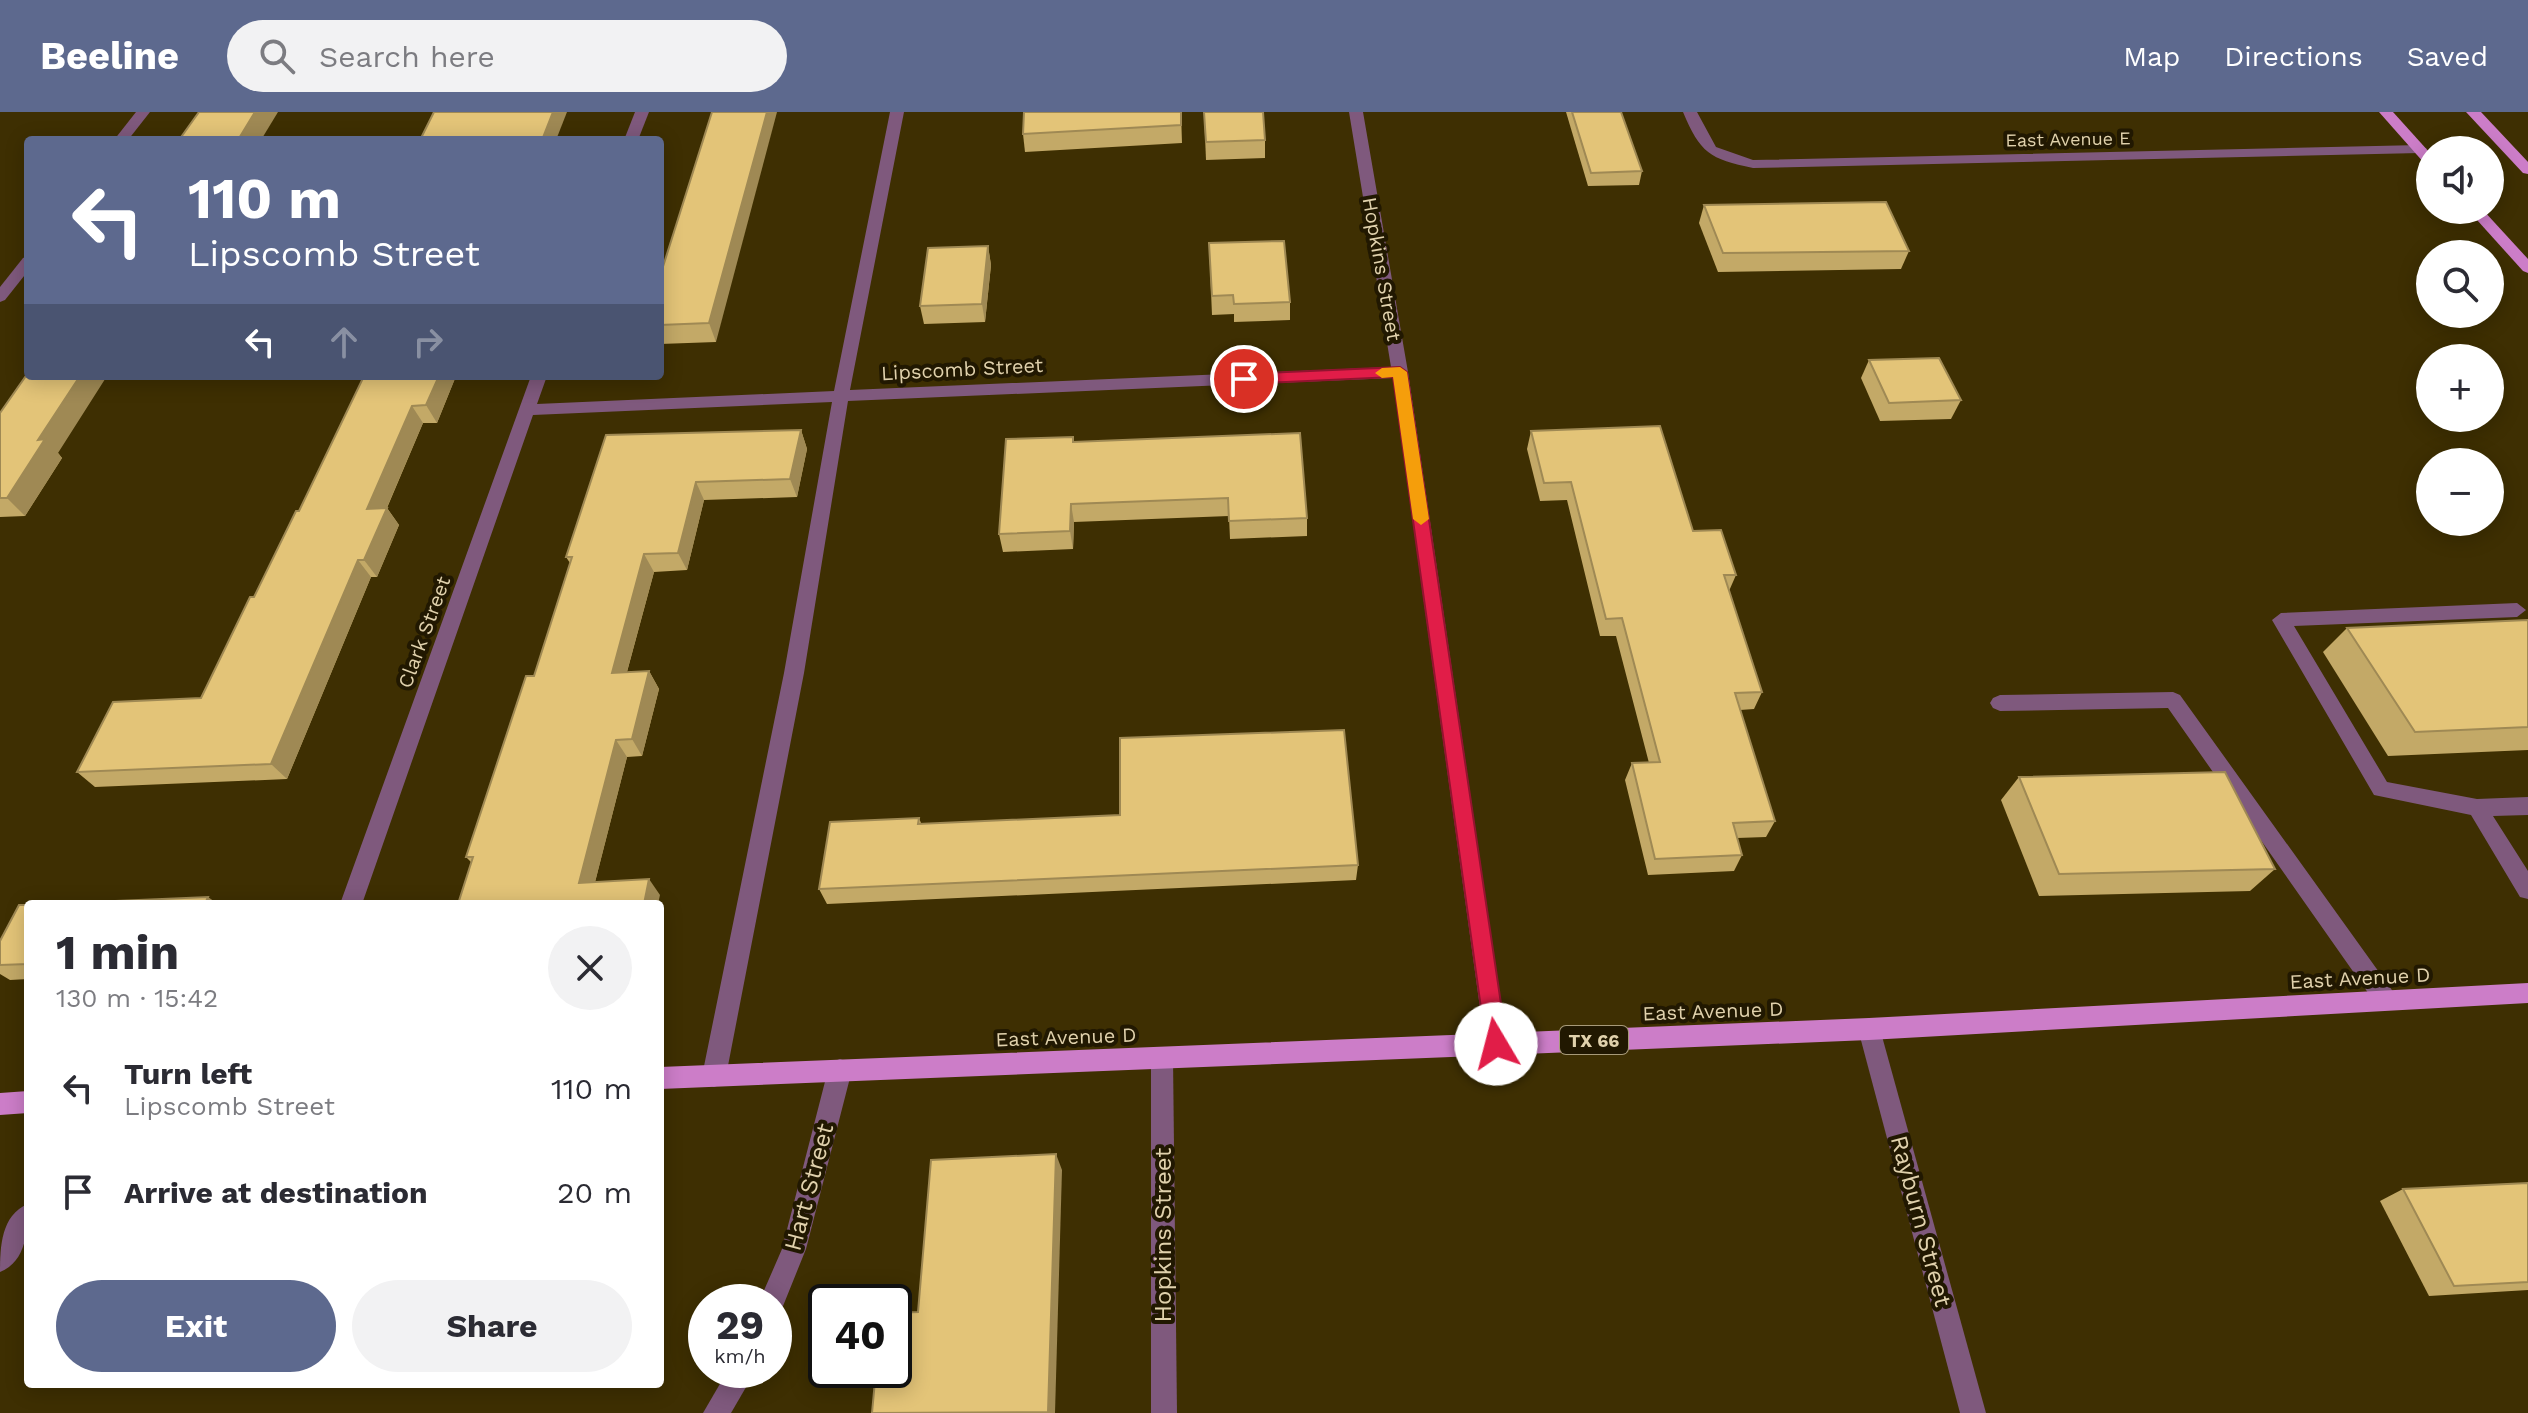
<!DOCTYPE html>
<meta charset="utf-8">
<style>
body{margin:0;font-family:"Work Sans",sans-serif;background:#f2f2f3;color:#2b2b33;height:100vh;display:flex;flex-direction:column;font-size:30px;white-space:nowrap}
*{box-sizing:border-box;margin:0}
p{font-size:26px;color:#7c7c81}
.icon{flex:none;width:44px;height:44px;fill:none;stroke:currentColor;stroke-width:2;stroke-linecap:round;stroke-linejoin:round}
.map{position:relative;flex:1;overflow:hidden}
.sheet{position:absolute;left:24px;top:788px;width:640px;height:488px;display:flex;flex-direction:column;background:#fff;border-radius:8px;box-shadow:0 4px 20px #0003}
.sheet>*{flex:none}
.guide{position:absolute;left:24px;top:24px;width:640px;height:244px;border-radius:8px;box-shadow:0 4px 20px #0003;background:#5d698e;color:#fff;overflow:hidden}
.tools{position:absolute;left:2416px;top:24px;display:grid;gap:16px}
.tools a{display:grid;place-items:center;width:88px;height:88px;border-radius:50%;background:#fff;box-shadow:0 4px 20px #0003;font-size:40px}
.speed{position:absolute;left:688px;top:1172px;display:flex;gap:16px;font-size:40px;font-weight:700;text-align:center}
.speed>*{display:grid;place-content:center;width:104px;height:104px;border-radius:50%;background:#fff;box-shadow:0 4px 20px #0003;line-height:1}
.speed small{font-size:20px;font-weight:400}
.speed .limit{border:4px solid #111;border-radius:12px;background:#fff;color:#111}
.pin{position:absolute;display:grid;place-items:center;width:68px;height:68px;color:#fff;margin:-34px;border:4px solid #fff;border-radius:50%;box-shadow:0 2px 8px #0007}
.me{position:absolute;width:88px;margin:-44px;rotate:352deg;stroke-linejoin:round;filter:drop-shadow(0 0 6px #0008)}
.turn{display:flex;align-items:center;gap:28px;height:168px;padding:0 32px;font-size:36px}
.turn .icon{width:104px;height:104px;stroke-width:2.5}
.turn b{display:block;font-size:56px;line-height:68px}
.lanes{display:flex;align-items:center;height:76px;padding:0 32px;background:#0003;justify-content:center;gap:40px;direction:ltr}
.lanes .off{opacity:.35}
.round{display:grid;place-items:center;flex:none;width:84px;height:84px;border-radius:42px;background:#f2f2f3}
.overview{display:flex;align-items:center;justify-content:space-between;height:136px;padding:0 32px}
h1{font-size:48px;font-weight:700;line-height:60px}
.button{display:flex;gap:16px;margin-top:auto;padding:16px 32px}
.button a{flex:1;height:92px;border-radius:48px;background:#5d698e;color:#fff;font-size:32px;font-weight:700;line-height:92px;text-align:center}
.button a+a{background:#f2f2f3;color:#2b2b33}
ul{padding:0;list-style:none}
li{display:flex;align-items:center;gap:24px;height:104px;padding:0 32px}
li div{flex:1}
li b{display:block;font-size:30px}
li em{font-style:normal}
header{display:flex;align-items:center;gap:48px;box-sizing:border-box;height:112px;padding:0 40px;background:#5d698e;color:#fff}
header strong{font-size:38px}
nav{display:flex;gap:44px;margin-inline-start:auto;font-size:28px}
.search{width:560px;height:72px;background:#f2f2f3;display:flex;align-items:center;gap:20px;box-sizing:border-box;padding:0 28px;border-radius:44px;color:#7c7c81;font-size:30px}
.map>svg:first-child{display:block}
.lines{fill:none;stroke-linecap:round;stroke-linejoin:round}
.minor{fill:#7f597d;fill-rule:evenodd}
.major{fill:#cc7dc8;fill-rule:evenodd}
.wall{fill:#c3a967}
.shaded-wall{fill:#9f8954}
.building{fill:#e3c478;stroke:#9f8954;stroke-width:2}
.route{fill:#e11d48;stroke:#92132f;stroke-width:2}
.slow{fill:#f59e0b}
.labels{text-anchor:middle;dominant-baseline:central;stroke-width:8;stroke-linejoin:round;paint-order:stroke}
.far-street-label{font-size:18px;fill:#e0d1ac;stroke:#211801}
.shield{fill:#211801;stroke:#a79a79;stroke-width:2}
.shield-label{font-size:18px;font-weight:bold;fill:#e0d1ac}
.street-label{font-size:20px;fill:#e0d1ac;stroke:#211801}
.near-street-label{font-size:24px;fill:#e0d1ac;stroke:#211801}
</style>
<header>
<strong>Beeline</strong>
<div class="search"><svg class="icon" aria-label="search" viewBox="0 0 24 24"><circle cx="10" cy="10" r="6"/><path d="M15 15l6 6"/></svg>Search here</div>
<nav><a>Map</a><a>Directions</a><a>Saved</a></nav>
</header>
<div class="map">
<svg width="2528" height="1301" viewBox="0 0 2528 1301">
<rect width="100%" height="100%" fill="#3e2f02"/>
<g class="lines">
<g class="minor">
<path d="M136 0H150L128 28H114Z"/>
<path d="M635 0H649L638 28H624Z"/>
<path d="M890 0H904L850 278 1391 255 1349 0H1363L1408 260 1507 932 1504 940 1496 943 1488 940 1485 932 1393 266 848 289 804 561 726 964 722 972 714 975 706 972 702 964 784 561 832 290 533 303 362 792H340L531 264H547L537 292 834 279Z"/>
<path d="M1683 0H1697L1716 35 1753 48 2420 33 2427 37 2420 41 1753 56C1710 47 1700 41 1683 0Z"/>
<path d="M28 144V159L5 188 0 190V175L23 146Z"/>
<path d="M2517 491 2526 498 2517 505 2294 514 2387 670 2477 687 2528 685V703L2493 704 2528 759V787L2520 785 2471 703 2374 683 2272 508 2281 501Z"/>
<path d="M2173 580 2180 583 2394 881 2397 888 2394 895 2386 898 2378 895 2168 596 2000 599 1993 596 1990 591 1993 586 2000 583Z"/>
<path d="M1869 906 1877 910 1880 917 1986 1301H1960L1858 917 1861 910Z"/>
<path d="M1162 935 1170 938 1173 946 1177 1301H1151V946L1154 938Z"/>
<path d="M840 947 848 950 852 958 806 1137 781 1199 774 1202V1190H759L782 1137 828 958 832 950Z"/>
<path d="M28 1092C28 1117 27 1149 0 1160 0 1135 1 1103 28 1092Z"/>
<path d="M728 1258H756L731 1301H703Z"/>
</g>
<g class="major">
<path d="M2379 0H2393L2430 41V53L2425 52Z"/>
<path d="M2466 0H2481L2528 50V62L2523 61Z"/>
<path d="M2468 98H2483L2528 147V161L2523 159Z"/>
<path d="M2528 871V891L1869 928 660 977V955L1869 906Z"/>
<path d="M28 979V1001L0 1003V981Z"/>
</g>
</g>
<g class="wall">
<path d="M712 0 716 230 660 232V164Z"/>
<path d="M1181 0 1182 31 1025 40 1023 22Z"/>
<path d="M1204 0 1265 28V46L1206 48Z"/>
<path d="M1566 0H1621L1642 59 1639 73 1588 74Z"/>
<path d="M1704 93 1909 139 1901 157 1718 160 1699 111Z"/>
<path d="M1209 131 1290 190V208L1234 210V202L1212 203Z"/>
<path d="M988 134 991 153 985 210 924 212 920 194Z"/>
<path d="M1869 248 1961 288 1951 307 1880 309 1861 266Z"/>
<path d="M364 264H456L437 311H423L387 396 399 413 377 465H371L287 667 95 675 77 660 201 586 299 399Z"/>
<path d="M0 301 58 341 62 346 25 404 0 405Z"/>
<path d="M801 318 807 337 797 385 704 388 687 458 654 460 627 560 649 559 659 577 642 644 627 645 595 770 660 783 471 750 466 745 534 564 570 451 566 445 606 323Z"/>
<path d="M1531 319 1693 419 1736 463 1729 479 1762 580 1754 597 1740 598 1775 709 1766 725 1737 726 1742 743 1734 759 1648 763 1625 668 1632 651H1649L1616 524H1600L1567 388 1540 389 1527 337Z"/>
<path d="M1073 325 1074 330 1307 406V424L1230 427 1229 404 1074 410 1073 437 1003 440 999 422Z"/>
<path d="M2528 508V638L2388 644 2323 540 2347 516Z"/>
<path d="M2019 665 2275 757 2250 779 2039 784 2001 688Z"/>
<path d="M919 706 921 711 1358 753 1356 768 827 792 819 777Z"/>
<path d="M28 793V867L10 868 0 862V829Z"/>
<path d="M2528 1071V1178L2429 1184 2380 1089 2403 1077Z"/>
</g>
<g class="shaded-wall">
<path d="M255 0H278L261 28H238Z"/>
<path d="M553 0H567L556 28H542Z"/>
<path d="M767 0H777L716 230 709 211Z"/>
<path d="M988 134 991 153 985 210 982 192Z"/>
<path d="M80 264H107L58 341 62 346 25 404 7 386 38 328Z"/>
<path d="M439 264H456L437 311 426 293Z"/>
<path d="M412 294 423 311 379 414 367 397Z"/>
<path d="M801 318 807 337 797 385 790 367Z"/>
<path d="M696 370 704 388 687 458 678 441Z"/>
<path d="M1071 392 1074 410 1073 437 1070 419Z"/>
<path d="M387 396 399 413 377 465 364 448Z"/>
<path d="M644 442 654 460 622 578 612 561Z"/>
<path d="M358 448 371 465 287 667 271 652Z"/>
<path d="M649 559 659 577 642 644 632 627Z"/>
<path d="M616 628 627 645 591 786 579 771Z"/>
<path d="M649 767 660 783 658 792H644Z"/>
<path d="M208 785 218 792H205Z"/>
<path d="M1056 1042 1062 1058 1055 1301H1048Z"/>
</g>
<g class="building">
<path d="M199 0H255L238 28H179Z"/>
<path d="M434 0H553L542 28H420Z"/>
<path d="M712 0H767L709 211 660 213V164Z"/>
<path d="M1024 0H1181V13L1023 22Z"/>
<path d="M1204 0H1263L1265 28 1206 30Z"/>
<path d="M1572 0H1621L1642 59 1591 61Z"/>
<path d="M1886 90 1909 139 1723 141 1704 93Z"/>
<path d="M1284 129 1290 190 1234 192 1233 183 1212 184 1209 131Z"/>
<path d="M988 134 982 192 920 194 928 136Z"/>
<path d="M1939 246 1961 288 1889 291 1869 248Z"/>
<path d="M28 261V264H80L38 328 45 327 7 386H0V301Z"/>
<path d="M364 264H439L426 293 412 294 367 397 387 396 364 448H358L271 652 77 660 113 590 201 586 250 485H254L296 399H299Z"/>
<path d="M1660 314 1693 419 1721 418 1736 463H1724L1762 580 1735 581 1775 709 1733 711 1742 743 1655 747 1632 651 1660 650 1622 506 1606 507 1571 370 1544 371 1531 319Z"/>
<path d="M801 318 790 367 696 370 678 441 644 442 612 561 649 559 632 627 616 628 579 771 649 767 644 792H458L473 745H466L526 564H534L572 445H566L606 323Z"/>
<path d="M1300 321 1307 406 1229 409 1228 386 1071 392 1070 419 999 422 1006 327 1073 325V330Z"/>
<path d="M2528 508V615L2415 620 2347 516Z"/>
<path d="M1344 618 1358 753 819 777 830 710 919 706 918 712 1120 703V626Z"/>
<path d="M2225 660 2275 757 2059 762 2019 665Z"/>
<path d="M208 785 205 792H44Z"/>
<path d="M19 793H28V852L0 853V829Z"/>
<path d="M1056 1042 1048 1300 872 1301 876 1258H894V1201L918 1200 931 1048Z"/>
<path d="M2528 1071V1170L2454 1174 2403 1077Z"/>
</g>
<path class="route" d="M1400 255 1407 260 1507 932 1504 939 1496 942 1489 939 1486 932 1393 265 1244 272 1237 267 1244 262Z"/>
<path class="slow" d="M1400 255 1407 260 1429 407 1421 413 1413 407 1393 265 1382 266 1375 261 1382 256Z"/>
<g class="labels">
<g class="far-street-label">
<text transform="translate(2068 27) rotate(-1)">East Avenue E</text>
</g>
<rect class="shield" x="1560" y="914" width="68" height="28" rx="6"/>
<g class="shield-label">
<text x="1594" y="928">TX 66</text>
</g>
<g class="street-label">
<text transform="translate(1382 157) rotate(80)">Hopkins Street</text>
<text transform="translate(962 257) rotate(-3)">Lipscomb Street</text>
<text transform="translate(424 520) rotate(-70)">Clark Street</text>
<text transform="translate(2360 866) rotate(-3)">East Avenue D</text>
<text transform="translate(1713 899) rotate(-2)">East Avenue D</text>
<text transform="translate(1066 925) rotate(-2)">East Avenue D</text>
</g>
<g class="near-street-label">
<text transform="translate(809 1075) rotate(-75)">Hart Street</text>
<text transform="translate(1921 1109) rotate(75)">Rayburn Street</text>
<text transform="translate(1163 1123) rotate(-90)">Hopkins Street</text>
</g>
</g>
</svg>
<div class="tools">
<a><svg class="icon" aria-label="sound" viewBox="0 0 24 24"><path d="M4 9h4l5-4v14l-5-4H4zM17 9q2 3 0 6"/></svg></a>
<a><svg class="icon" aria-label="search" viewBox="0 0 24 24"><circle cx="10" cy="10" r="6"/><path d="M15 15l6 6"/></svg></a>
<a>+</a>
<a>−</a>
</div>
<div class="speed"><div>29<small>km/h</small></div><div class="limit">40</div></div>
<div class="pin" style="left:1244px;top:267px;background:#d93025"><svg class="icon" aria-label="arrive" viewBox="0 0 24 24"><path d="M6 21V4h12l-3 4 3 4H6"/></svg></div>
<svg class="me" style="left:1496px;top:932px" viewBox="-20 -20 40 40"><circle r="19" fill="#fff"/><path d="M0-13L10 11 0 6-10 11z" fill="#e11d48"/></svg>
<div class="guide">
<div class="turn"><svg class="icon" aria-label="left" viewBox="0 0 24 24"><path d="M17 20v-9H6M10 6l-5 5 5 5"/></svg><div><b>110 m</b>Lipscomb Street</div></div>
<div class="lanes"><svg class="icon" aria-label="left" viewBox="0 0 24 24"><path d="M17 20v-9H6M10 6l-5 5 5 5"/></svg><svg class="icon off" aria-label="ahead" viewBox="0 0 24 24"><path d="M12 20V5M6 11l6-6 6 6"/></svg><svg class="icon off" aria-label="right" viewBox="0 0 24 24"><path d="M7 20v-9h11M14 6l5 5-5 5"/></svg></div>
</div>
<section class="sheet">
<div class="overview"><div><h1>1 min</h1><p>130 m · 15:42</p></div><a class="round"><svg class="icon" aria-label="close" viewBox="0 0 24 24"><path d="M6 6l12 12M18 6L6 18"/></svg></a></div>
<ul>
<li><svg class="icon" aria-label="left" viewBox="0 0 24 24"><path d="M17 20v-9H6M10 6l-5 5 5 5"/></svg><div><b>Turn left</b><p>Lipscomb Street</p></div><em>110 m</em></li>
<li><svg class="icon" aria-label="arrive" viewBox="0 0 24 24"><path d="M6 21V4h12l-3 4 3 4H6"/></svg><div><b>Arrive at destination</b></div><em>20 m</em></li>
</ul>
<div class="button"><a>Exit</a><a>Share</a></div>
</section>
</div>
